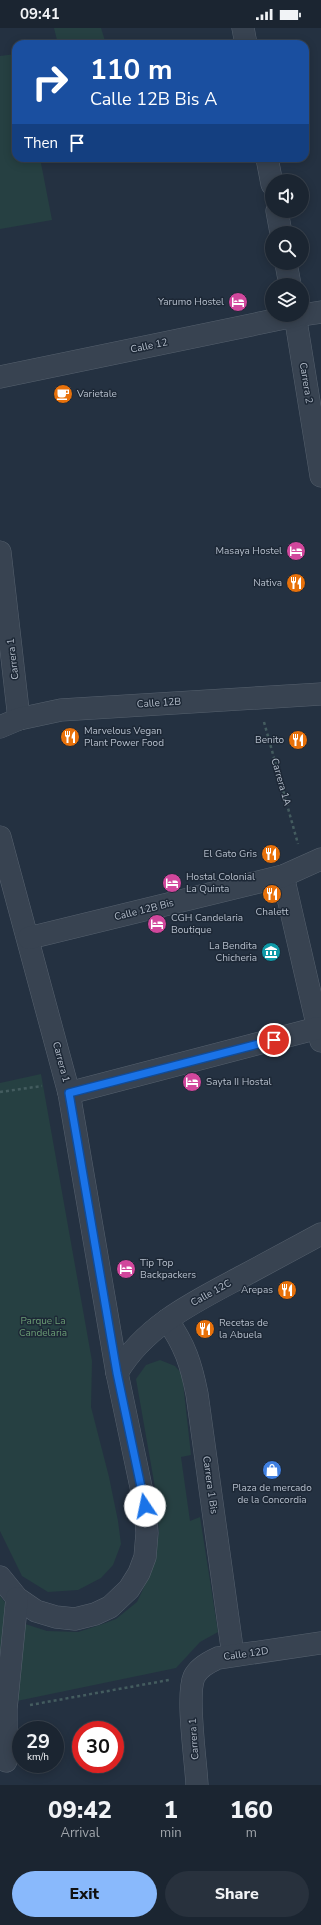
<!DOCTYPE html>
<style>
body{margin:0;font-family:"Nunito Sans",sans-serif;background:#28313d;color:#f1f3f6;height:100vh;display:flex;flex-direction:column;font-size:15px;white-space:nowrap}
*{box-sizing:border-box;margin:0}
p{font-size:13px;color:#a0a5ab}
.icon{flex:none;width:22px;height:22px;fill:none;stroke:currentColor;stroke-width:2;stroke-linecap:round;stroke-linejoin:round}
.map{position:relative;height:1757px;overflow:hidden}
.panel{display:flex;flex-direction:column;background:#1b2531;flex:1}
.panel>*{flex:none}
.top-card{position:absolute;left:12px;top:12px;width:297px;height:122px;border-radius:12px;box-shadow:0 2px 10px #0003,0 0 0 1px #39424d;background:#1a4fa0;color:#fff;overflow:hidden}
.controls{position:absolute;left:265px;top:146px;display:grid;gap:8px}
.controls a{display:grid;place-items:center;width:44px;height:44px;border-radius:50%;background:#1b2531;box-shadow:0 2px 10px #0003,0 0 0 1px #39424d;font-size:20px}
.speed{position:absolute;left:12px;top:1693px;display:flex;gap:8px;font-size:20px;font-weight:700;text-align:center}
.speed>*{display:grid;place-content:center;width:52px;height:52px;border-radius:50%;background:#1b2531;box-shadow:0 2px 10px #0003,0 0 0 1px #39424d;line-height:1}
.speed small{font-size:10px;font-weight:400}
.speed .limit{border:6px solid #d22;background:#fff;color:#111}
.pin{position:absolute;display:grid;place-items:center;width:34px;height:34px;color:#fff;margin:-17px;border:2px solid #fff;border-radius:50%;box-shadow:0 1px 4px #0007}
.me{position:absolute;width:44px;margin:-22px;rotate:349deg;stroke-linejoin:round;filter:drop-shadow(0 0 3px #0008)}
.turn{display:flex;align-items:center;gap:14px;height:84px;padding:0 12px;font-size:18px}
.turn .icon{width:52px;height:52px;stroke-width:2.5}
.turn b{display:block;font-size:28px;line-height:34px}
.then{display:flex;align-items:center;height:38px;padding:0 12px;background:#0003;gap:8px;font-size:15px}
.eta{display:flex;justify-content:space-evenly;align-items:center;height:68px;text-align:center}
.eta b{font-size:24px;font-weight:800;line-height:28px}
.primary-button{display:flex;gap:8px;margin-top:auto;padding:8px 12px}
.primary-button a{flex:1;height:46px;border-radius:24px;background:#89b9fc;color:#111;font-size:16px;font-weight:800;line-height:46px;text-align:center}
.primary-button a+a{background:#28313d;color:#f1f3f6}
.status{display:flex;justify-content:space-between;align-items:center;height:28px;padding:0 20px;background:#1b2531;direction:ltr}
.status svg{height:11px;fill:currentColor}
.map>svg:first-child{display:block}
.green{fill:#264042}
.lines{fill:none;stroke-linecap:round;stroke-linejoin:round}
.minor-casing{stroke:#56616e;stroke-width:23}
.path{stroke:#445c5f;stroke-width:2.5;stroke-dasharray:3 3;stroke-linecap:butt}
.minor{stroke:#384351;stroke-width:22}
.route-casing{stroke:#114b97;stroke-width:10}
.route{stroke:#1a73e8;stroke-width:7}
.labels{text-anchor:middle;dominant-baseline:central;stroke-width:3;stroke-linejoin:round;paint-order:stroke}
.poi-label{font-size:10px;fill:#b5becb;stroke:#1d2836;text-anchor:end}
.street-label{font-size:10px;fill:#b5becb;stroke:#1d2836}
.park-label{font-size:10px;fill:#6b9d75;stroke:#1d2836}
</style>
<div class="status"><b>09:41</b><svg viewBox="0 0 49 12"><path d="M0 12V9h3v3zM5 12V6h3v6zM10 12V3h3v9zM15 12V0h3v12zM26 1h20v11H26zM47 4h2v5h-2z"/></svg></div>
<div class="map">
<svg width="321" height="1757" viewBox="0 0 321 1757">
<rect width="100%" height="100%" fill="#243141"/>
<g class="green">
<path d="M54 0H101L106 16H58Z"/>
<path d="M16 26V130H40L52 192 0 201V28Z"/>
<path d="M41 1046 92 1333 91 1379 109 1449 118 1493 121 1516 113 1537 101 1550 78 1562 48 1564 22 1548 0 1503V1055Z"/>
<path d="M160 1332 175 1338 182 1346 191 1427 181 1429 190 1493 200 1489 218 1604 200 1614 176 1640 12 1674 19 1594 47 1603 78 1604 100 1597 116 1591 137 1574 152 1542 159 1505 156 1465 136 1351 146 1337Z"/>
<path d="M0 1568 8 1578 0 1652Z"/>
</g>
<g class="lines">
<defs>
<g id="minor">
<path d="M243 0 246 16"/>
<path d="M267 130 272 156"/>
<path d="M277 183 281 205"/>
<path d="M286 235 290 257"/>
<path d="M295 287 321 448"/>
<path d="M302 287 321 284"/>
<path d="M0 349 299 287"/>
<path d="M0 524 19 691"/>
<path d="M0 699 19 691 61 682 321 666"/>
<path d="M0 809 69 1065 117 1345 145 1478 147 1505 145 1529 139 1545 129 1561 110 1579 95 1586 75 1591 56 1589 36 1583 17 1570 0 1549"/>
<path d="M283 848 321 1013"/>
<path d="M29 910 283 848 321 831"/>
<path d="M69 1065 318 1000"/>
<path d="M167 1292C185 1317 191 1336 197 1366L233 1627"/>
<path d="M117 1345C145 1297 196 1273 243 1248 269 1234 295 1220 321 1206"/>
<path d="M6 1733V1681L17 1570"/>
<path d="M197 1757C196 1733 186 1668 194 1649 198 1640 209 1634 218 1630L321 1615"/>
</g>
</defs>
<use href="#minor" class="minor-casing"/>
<g class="path">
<path d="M264 694 298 816"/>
<path d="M0 1064 42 1058"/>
<path d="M30 1677 169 1652"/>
</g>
<use href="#minor" class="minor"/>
</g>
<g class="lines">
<defs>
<path id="route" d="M145 1478 117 1345 69 1065 274 1012"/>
</defs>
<use href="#route" class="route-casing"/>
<use href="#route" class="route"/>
</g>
<defs>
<symbol id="hotel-disc" viewBox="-11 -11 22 22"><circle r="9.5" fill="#d1479c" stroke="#1d2836"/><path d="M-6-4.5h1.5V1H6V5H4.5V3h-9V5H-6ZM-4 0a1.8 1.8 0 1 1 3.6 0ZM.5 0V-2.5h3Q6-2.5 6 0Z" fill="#fff"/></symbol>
<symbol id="cafe-disc" viewBox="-11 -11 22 22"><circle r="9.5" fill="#e8710a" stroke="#1d2836"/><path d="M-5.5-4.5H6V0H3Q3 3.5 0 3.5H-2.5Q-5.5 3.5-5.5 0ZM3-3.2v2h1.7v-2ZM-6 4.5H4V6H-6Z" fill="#fff"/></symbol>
<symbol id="restaurant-disc" viewBox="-11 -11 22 22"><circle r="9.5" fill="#e8710a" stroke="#1d2836"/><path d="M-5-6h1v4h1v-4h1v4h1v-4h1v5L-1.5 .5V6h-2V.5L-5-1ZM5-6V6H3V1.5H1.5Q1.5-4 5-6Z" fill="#fff"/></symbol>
<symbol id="museum-disc" viewBox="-11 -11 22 22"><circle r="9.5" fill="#0f9aa8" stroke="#1d2836"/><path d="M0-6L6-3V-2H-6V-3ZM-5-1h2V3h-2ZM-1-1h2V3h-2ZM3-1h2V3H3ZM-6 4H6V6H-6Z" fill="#fff"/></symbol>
<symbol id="shop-disc" viewBox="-11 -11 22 22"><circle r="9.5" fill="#3f7fe0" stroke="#1d2836"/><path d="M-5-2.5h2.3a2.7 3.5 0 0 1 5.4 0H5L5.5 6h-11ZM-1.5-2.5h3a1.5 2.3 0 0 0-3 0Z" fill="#fff"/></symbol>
</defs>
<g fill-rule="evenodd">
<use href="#hotel-disc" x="227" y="263" width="22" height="22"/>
<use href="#cafe-disc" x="52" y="355" width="22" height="22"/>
<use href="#hotel-disc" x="285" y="512" width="22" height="22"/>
<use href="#restaurant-disc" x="285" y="544" width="22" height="22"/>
<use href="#restaurant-disc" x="59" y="698" width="22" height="22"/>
<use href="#restaurant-disc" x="287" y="701" width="22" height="22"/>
<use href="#restaurant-disc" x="260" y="815" width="22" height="22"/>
<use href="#hotel-disc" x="161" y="844" width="22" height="22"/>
<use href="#restaurant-disc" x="261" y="855" width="22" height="22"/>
<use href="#hotel-disc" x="146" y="885" width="22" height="22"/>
<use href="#museum-disc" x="260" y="913" width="22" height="22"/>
<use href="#hotel-disc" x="181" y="1043" width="22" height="22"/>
<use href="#hotel-disc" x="115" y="1230" width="22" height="22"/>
<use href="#restaurant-disc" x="276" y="1251" width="22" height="22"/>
<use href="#restaurant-disc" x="194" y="1290" width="22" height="22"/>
<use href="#shop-disc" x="261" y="1431" width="22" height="22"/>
</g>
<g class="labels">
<g class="poi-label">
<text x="224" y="274">Yarumo Hostel</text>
<text x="77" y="366" text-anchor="start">Varietale</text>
<text x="282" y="523">Masaya Hostel</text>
<text x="282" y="555">Nativa</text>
<text x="84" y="703" text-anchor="start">Marvelous Vegan<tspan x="84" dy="12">Plant Power Food</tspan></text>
<text x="284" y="712">Benito</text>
<text x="257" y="826">El Gato Gris</text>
<text x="186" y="849" text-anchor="start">Hostal Colonial<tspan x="186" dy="12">La Quinta</tspan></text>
<text x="272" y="884" text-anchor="middle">Chalett</text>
<text x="171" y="890" text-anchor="start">CGH Candelaria<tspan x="171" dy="12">Boutique</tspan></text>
<text x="257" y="918">La Bendita<tspan x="257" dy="12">Chicheria</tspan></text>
<text x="206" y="1054" text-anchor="start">Sayta II Hostal</text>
<text x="140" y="1235" text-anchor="start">Tip Top<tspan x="140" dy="12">Backpackers</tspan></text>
<text x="273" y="1262">Arepas</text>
<text x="219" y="1295" text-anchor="start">Recetas de<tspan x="219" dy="12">la Abuela</tspan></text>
<text x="272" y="1460" text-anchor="middle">Plaza de mercado<tspan x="272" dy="12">de la Concordia</tspan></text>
</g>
<g class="street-label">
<text transform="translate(149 318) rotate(-12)">Calle 12</text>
<text transform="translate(306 355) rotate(81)">Carrera 2</text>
<text transform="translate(13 631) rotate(-97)">Carrera 1</text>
<text transform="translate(159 675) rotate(-4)">Calle 12B</text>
<text transform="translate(281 754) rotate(74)">Carrera 1A</text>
<text transform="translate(144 882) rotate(-14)">Calle 12B Bis</text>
<text transform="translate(61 1034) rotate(75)">Carrera 1</text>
<text transform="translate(211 1265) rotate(-29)">Calle 12C</text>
<text transform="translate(210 1457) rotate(82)">Carrera 1 Bis</text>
<text transform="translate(246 1626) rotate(-8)">Calle 12D</text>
<text transform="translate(194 1711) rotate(-94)">Carrera 1</text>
</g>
<g class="park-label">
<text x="43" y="1293">Parque La<tspan x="43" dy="12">Candelaria</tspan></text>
</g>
</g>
</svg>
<div class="controls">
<a><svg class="icon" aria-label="sound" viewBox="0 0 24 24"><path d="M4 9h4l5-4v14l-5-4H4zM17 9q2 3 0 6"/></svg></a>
<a><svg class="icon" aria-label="search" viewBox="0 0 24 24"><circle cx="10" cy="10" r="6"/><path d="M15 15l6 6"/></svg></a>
<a><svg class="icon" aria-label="layers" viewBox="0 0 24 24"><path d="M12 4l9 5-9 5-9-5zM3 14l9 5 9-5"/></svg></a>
</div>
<div class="speed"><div>29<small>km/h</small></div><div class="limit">30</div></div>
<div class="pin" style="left:274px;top:1012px;background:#d93025"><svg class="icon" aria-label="arrive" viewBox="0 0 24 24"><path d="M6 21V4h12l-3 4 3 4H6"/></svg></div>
<svg class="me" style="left:145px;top:1478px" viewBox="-20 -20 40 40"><circle r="19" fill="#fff"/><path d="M0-13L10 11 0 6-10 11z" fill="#1a73e8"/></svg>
<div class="top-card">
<div class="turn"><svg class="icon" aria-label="right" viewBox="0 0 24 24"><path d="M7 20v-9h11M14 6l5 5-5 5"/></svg><div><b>110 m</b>Calle 12B Bis A</div></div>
<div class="then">Then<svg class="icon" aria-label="arrive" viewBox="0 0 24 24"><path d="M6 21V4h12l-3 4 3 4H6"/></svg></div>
</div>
</div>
<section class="panel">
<div class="eta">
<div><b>09:42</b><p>Arrival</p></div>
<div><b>1</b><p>min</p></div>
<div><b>160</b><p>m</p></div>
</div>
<div class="primary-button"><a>Exit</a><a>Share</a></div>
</section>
